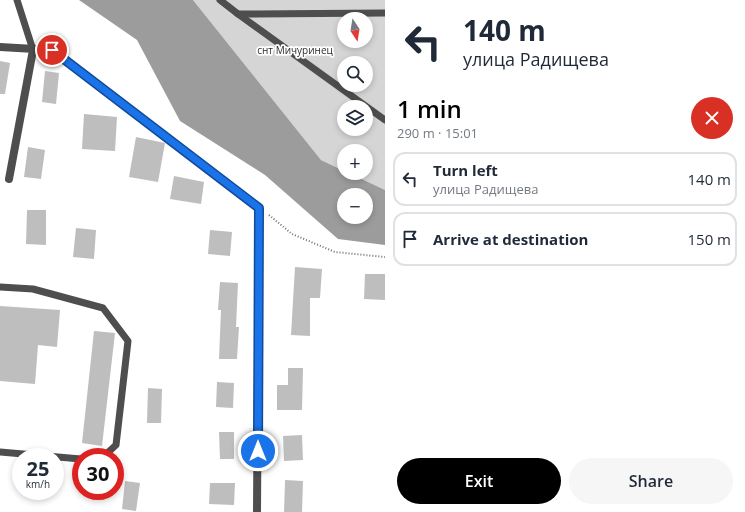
<!DOCTYPE html>
<meta charset="utf-8">
<style>
body{margin:0;font-family:"Open Sans",sans-serif;background:#f6f6f7;color:#1f2937;height:100vh;display:flex;flex-direction:column;font-size:15px;white-space:nowrap}
*{box-sizing:border-box;margin:0}
p{font-size:13px;color:#747a83}
.icon{flex:none;width:22px;height:22px;fill:none;stroke:currentColor;stroke-width:2;stroke-linecap:round;stroke-linejoin:round}
.map{position:relative;flex:1;overflow:hidden}
.side{display:flex;flex-direction:column;background:#fff;width:360px}
.side>*{flex:none}
.hud{background:#fff;color:#1f2937;overflow:hidden}
.needle{width:26px;rotate:168deg}
.tools{position:absolute;left:337px;top:12px;display:grid;gap:8px}
.tools a{display:grid;place-items:center;width:36px;height:36px;border-radius:50%;background:#fff;box-shadow:0 2px 6px #0003;font-size:20px}
.speed{position:absolute;left:12px;top:448px;display:flex;gap:8px;font-size:20px;font-weight:700;text-align:center}
.speed>*{display:grid;place-content:center;width:52px;height:52px;border-radius:50%;background:#fff;box-shadow:0 2px 6px #0003;line-height:1}
.speed small{font-size:10px;font-weight:400}
.speed .limit{border:6px solid #d22;background:#fff;color:#111}
.pin{position:absolute;display:grid;place-items:center;width:34px;height:34px;color:#fff;margin:-17px;border:2px solid #fff;border-radius:50%;box-shadow:0 1px 4px #0007}
.me{position:absolute;width:44px;margin:-22px;rotate:0deg;stroke-linejoin:round;filter:drop-shadow(0 0 3px #0008)}
.turn{display:flex;align-items:center;gap:14px;height:84px;padding:0 12px;font-size:18px}
.turn .icon{width:52px;height:52px;stroke-width:2.5}
.turn b{display:block;font-size:28px;line-height:34px}
.round{display:grid;place-items:center;flex:none;width:42px;height:42px;border-radius:21px;background:#f6f6f7}
.headline{display:flex;align-items:center;justify-content:space-between;height:68px;padding:0 12px}
h1{font-size:24px;font-weight:600;line-height:30px;color:#000}
.primary-button{display:flex;gap:8px;margin-top:auto;padding:8px 12px}
.primary-button a{flex:1;height:46px;border-radius:24px;background:#000;color:#fff;font-size:16px;font-weight:600;line-height:46px;text-align:center}
.primary-button a+a{background:#f6f6f7;color:#1f2937}
ul{padding:0;list-style:none}
li{display:flex;align-items:center;gap:12px;height:54px;margin:0 8px 6px;padding:0 4px;border:2px solid #e0e1e3;border-radius:12px}
li div{flex:1}
li b{display:block;font-size:15px}
li em{font-style:normal}
main{display:flex;flex:1;min-height:0}
.map>svg:first-child{display:block}
.green{fill:#d5d5d5;fill-rule:evenodd}
.water{fill:#9c9c9c;fill-rule:evenodd}
.building{fill:#bebebe}
.lines{fill:none;stroke-linecap:round;stroke-linejoin:round}
.path{stroke:#707070;stroke-width:2;stroke-dasharray:1 2;stroke-linecap:butt}
.lane{stroke:#4e4e4e;stroke-width:7}
.street{stroke:#4e4e4e;stroke-width:8}
.route-casing{stroke:#114b97;stroke-width:10}
.route{stroke:#1a73e8;stroke-width:7}
.labels{text-anchor:middle;dominant-baseline:central;stroke-width:3.5;stroke-linejoin:round;paint-order:stroke}
.park-label{font-size:10px;fill:#2c2c2c;stroke:#fff}
</style>
<main>
<div class="map">
<svg width="385" height="512" viewBox="0 0 385 512">
<rect width="100%" height="100%" fill="#fff"/>
<path class="green" d="M193 0H385V190L349 173H366V151H344V171L321 160ZM344 19H366V41H344ZM344 63H366V85H344ZM344 107H366V129H344Z"/>
<path class="water" d="M79 0H193L321 160 344 171V173H349L385 190V245L338 239 265 175 180 121 137 40ZM344 195H366V217H344Z"/>
<g class="building">
<path d="M0 61 10 63 5 94H0Z"/>
<path d="M45 71 59 73 56 104 42 102Z"/>
<path d="M84 114 117 117 115 151 82 149Z"/>
<path d="M136 137 165 143 158 182 129 177Z"/>
<path d="M28 147 45 150 41 179 24 177Z"/>
<path d="M174 176 204 182 201 204 170 199Z"/>
<path d="M27 210H46V245L26 244Z"/>
<path d="M76 228 96 230 94 259 73 257Z"/>
<path d="M210 230 232 232 230 256 208 254Z"/>
<path d="M295 267 322 269 320 298H310V336L291 335Z"/>
<path d="M365 274H385V300L364 299Z"/>
<path d="M220 282 238 283 236 327H239L237 359H219L221 310H218Z"/>
<path d="M0 306 60 310 57 347 38 345 35 384 0 381Z"/>
<path d="M94 331 115 333 102 446 82 443Z"/>
<path d="M288 368H303L302 410H277V385H288Z"/>
<path d="M217 382 234 383 233 408 216 407Z"/>
<path d="M148 388 162 389 161 423H147Z"/>
<path d="M219 432H234V459H220Z"/>
<path d="M302 435 303 460 284 461 283 436Z"/>
<path d="M285 480 303 481 302 512H284Z"/>
<path d="M125 481 140 483 136 511 122 509Z"/>
<path d="M210 483H235L234 505 209 504Z"/>
</g>
<g class="lines">
<path class="path" d="M269 215 292 234 335 252 385 257"/>
<g class="lane">
<path d="M17 0 33 50"/>
<path d="M220 0 238 14 385 13"/>
<path d="M238 14 385 120"/>
<path d="M0 287 33 289 103 308 128 341 116 445 103 457"/>
<path d="M0 452 81 459"/>
</g>
<g class="street">
<path d="M0 47 52 50 259 208 257 512"/>
<path d="M9 179 33 50"/>
</g>
</g>
<g class="lines">
<defs>
<path id="route" d="M52 50 259 208 258 451"/>
</defs>
<use href="#route" class="route-casing"/>
<use href="#route" class="route"/>
</g>
<g class="labels">
<g class="park-label">
<text x="295" y="50">снт Мичуринец</text>
</g>
</g>
</svg>
<div class="tools">
<a><svg class="needle" viewBox="-14 -14 28 28"><path d="M0-13l5 13h-10z" fill="#e53935"/><path d="M0 13l5-13h-10z" fill="#747a83"/></svg></a>
<a><svg class="icon" aria-label="search" viewBox="0 0 24 24"><circle cx="10" cy="10" r="6"/><path d="M15 15l6 6"/></svg></a>
<a><svg class="icon" aria-label="layers" viewBox="0 0 24 24"><path d="M12 4l9 5-9 5-9-5zM3 14l9 5 9-5"/></svg></a>
<a>+</a>
<a>−</a>
</div>
<div class="speed"><div>25<small>km/h</small></div><div class="limit">30</div></div>
<div class="pin" style="left:52px;top:50px;background:#d93025"><svg class="icon" aria-label="arrive" viewBox="0 0 24 24"><path d="M6 21V4h12l-3 4 3 4H6"/></svg></div>
<svg class="me" style="left:258px;top:451px" viewBox="-20 -20 40 40"><circle r="17" fill="#1a73e8" stroke="#fff" stroke-width="3"/><path d="M0-11L8 9 0 5-8 9z" fill="#fff"/></svg>
</div>
<section class="side">
<div class="hud">
<div class="turn"><svg class="icon" aria-label="left" viewBox="0 0 24 24"><path d="M17 20v-9H6M10 6l-5 5 5 5"/></svg><div><b>140 m</b>улица Радищева</div></div>
</div>
<div class="headline"><div><h1>1 min</h1><p>290 m · 15:01</p></div><a class="round" style="background:#d93025;color:#fff"><svg class="icon" aria-label="close" viewBox="0 0 24 24"><path d="M6 6l12 12M18 6L6 18"/></svg></a></div>
<ul>
<li><svg class="icon" aria-label="left" viewBox="0 0 24 24"><path d="M17 20v-9H6M10 6l-5 5 5 5"/></svg><div><b>Turn left</b><p>улица Радищева</p></div><em>140 m</em></li>
<li><svg class="icon" aria-label="arrive" viewBox="0 0 24 24"><path d="M6 21V4h12l-3 4 3 4H6"/></svg><div><b>Arrive at destination</b></div><em>150 m</em></li>
</ul>
<div class="primary-button"><a>Exit</a><a>Share</a></div>
</section>
</main>
